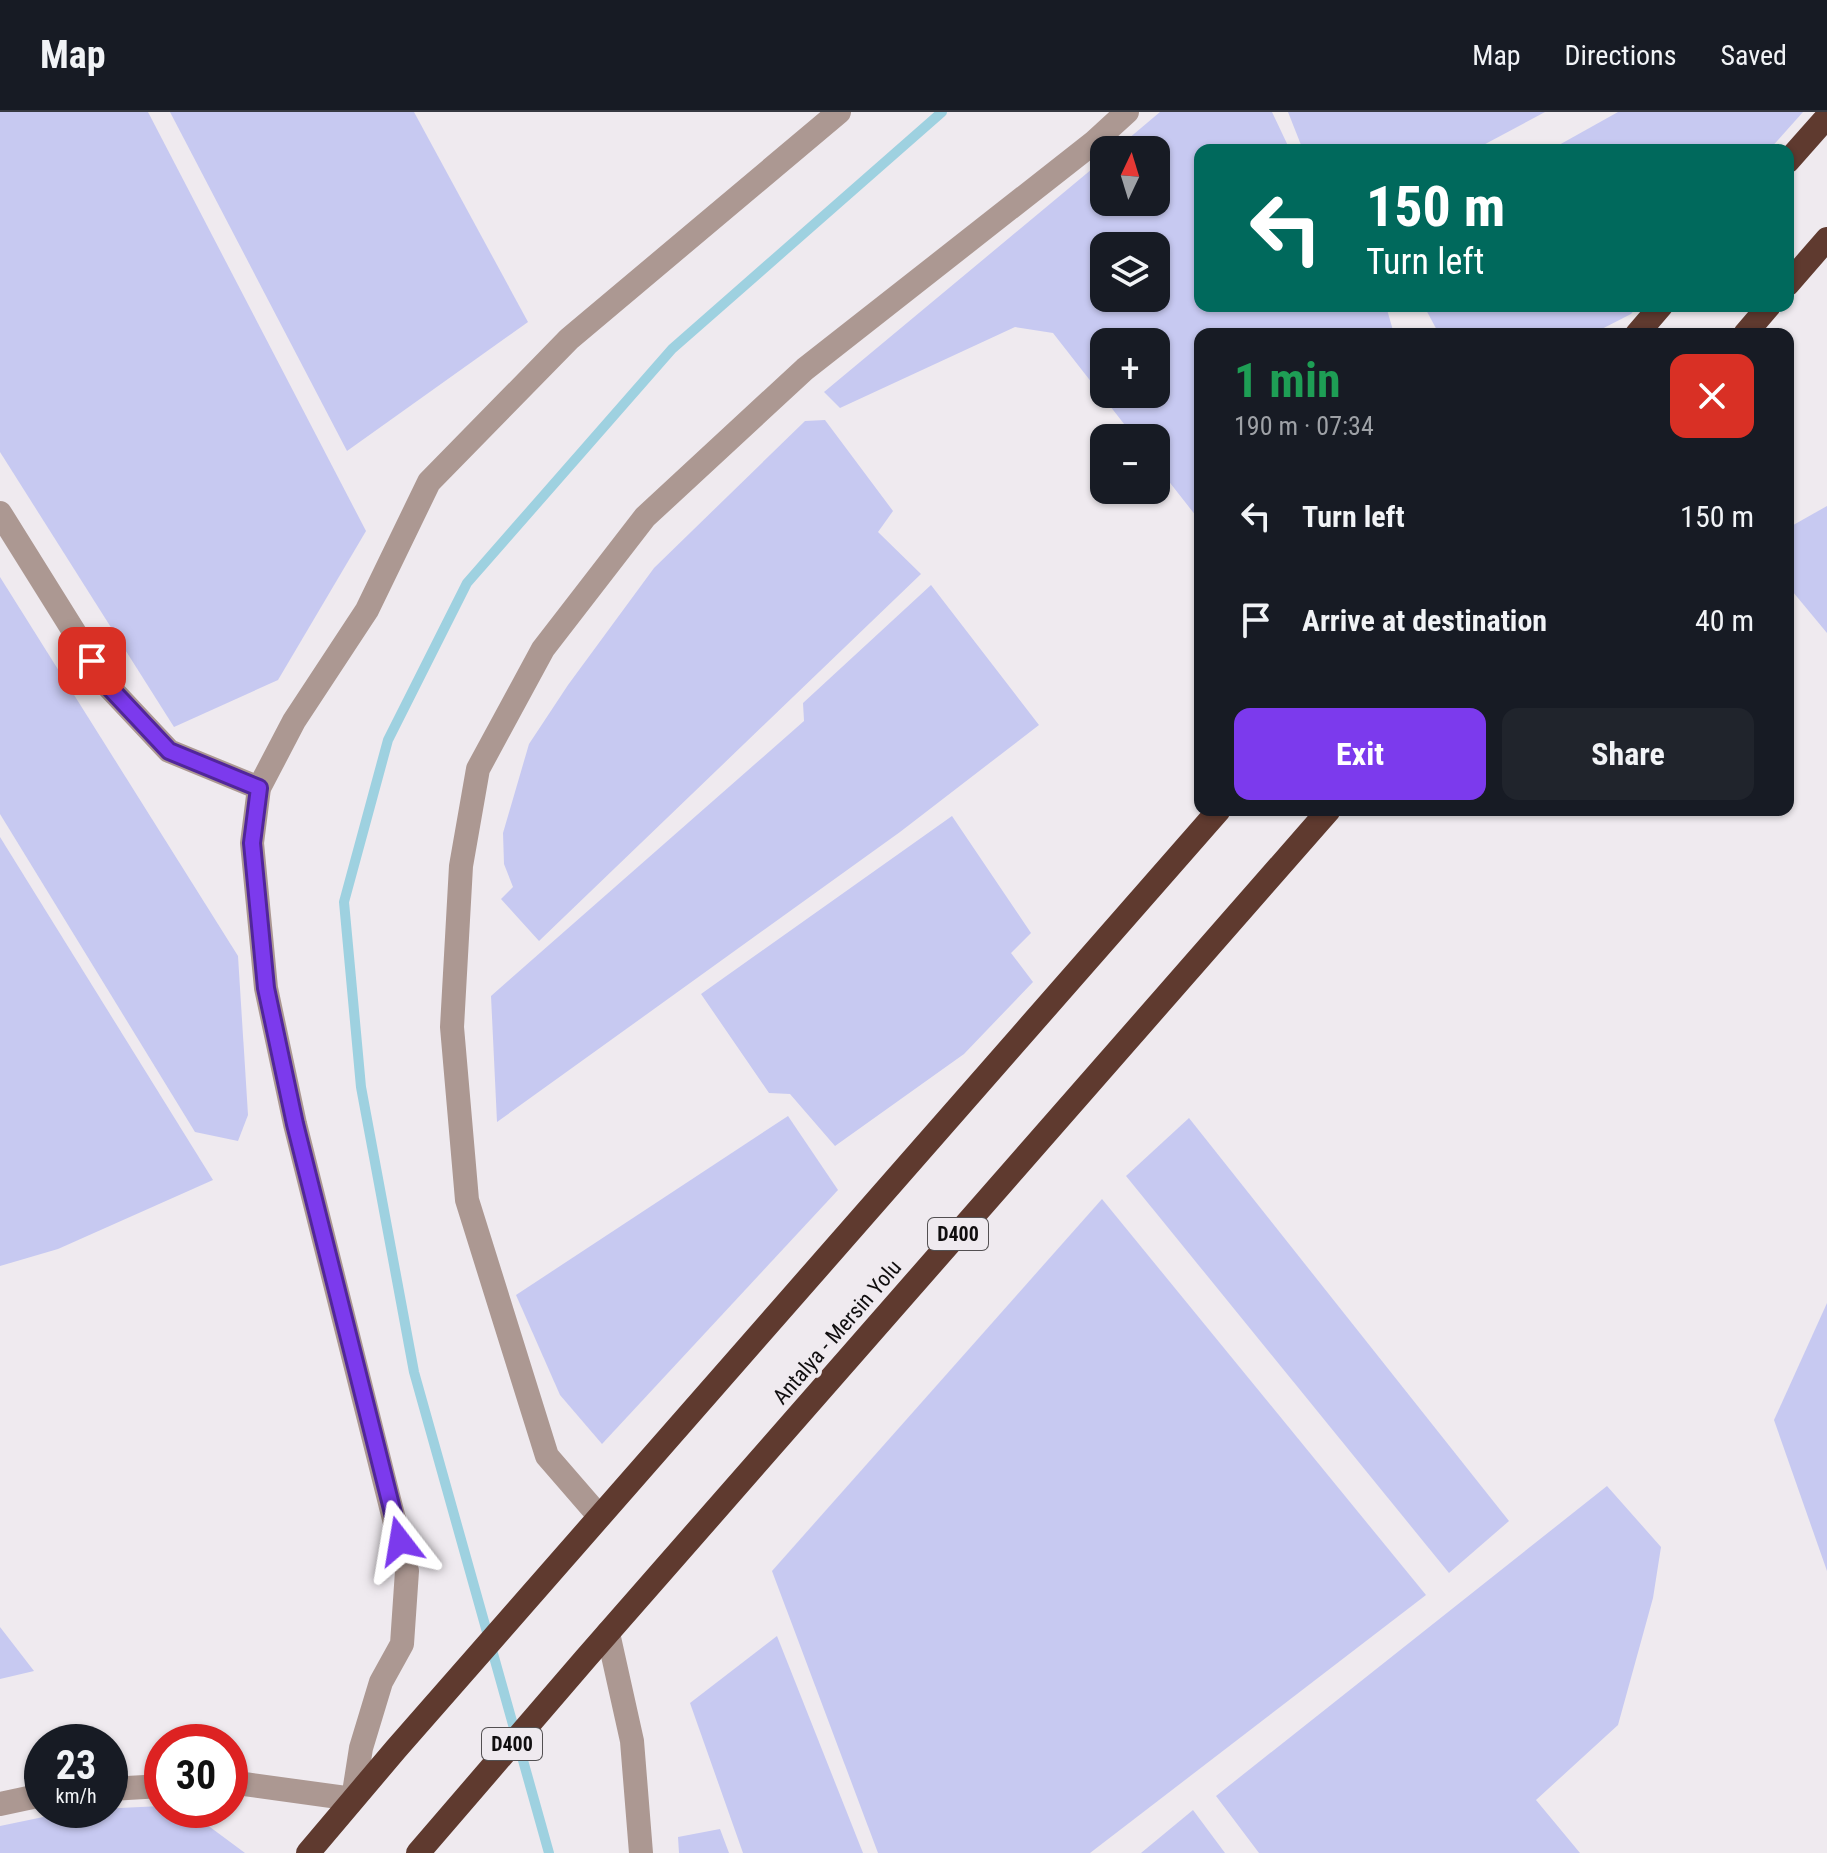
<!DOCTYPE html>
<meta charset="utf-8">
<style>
body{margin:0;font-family:"Roboto Condensed",sans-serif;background:#20242c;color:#f1f3f6;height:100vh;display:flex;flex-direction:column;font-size:30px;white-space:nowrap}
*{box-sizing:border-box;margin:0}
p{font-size:26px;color:#9ea1a6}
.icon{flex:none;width:44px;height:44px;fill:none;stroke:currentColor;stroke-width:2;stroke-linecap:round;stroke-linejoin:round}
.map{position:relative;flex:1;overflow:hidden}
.panel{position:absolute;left:1194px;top:216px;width:600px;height:488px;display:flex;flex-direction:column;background:#171b24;border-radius:16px;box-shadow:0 2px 6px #0004}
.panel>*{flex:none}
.banner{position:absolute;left:1194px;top:32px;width:600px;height:168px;border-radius:16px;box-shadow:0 2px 6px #0004;background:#00695c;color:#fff;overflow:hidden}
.needle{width:52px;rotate:4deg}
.fabs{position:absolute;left:1090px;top:24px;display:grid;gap:16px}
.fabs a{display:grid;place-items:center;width:80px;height:80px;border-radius:16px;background:#171b24;box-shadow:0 2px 6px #0004;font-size:40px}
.speed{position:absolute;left:24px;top:1612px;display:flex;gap:16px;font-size:40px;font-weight:700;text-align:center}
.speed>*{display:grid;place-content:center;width:104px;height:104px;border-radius:50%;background:#171b24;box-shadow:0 2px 6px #0004;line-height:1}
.speed small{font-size:20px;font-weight:400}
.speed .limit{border:12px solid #d22;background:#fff;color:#111}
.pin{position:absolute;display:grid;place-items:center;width:68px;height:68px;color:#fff;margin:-34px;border-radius:16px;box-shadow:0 4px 12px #0006}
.me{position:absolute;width:88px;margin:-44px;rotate:346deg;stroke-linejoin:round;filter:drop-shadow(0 0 6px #0008)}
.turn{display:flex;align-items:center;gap:28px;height:168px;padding:0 40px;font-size:36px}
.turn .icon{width:104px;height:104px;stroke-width:2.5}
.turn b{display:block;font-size:56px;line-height:68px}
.round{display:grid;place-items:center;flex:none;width:84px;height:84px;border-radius:16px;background:#20242c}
.head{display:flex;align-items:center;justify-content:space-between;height:136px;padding:0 40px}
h1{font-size:48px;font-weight:700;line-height:60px;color:#1e9e55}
.button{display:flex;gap:16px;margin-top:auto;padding:16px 40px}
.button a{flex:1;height:92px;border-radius:16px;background:#7c3aed;color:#fff;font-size:32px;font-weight:700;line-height:92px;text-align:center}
.button a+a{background:#20242c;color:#f1f3f6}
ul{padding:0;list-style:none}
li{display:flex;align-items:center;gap:24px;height:104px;padding:0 40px}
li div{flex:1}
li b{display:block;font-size:30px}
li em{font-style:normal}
header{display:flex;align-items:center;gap:48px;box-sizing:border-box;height:112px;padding:0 40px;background:#171b24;border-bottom:2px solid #363941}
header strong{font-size:38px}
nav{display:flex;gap:44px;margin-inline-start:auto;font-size:28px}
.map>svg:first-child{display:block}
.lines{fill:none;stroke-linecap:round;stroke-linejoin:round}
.stream{stroke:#9ed1e0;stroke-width:10}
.building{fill:#c7c9f1;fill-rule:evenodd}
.minor{stroke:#ac9892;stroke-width:24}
.highway{stroke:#5f3a2f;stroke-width:24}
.route-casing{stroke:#51269a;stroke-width:20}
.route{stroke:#7c3aed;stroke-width:14}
.labels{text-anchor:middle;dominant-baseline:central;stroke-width:8;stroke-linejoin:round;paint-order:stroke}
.shield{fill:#efeaef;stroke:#535052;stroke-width:2}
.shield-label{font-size:20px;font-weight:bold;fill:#100e0f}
.street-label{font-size:22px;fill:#100e0f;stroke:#efeaef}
</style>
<header>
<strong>Map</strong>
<nav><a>Map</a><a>Directions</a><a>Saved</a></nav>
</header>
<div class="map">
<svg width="1827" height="1741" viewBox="0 0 1827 1741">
<rect width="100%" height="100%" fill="#efeaef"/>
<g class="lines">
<path class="stream" d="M549 1741 414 1260 361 975 344 790 388 628 467 471 672 237 942 0"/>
</g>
<g class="building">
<path d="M0 0H148L366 419 278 568 174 615 0 340Z"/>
<path d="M170 0H414L528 210 347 339Z"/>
<path d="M1160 0H1272L1290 38H1200V194H1386L1394 222H1200V409L1156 353V326H1135L1053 221 1015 215 840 296 824 280 1104 47V90H1156V38H1115ZM1104 134H1156V186H1104ZM1104 230H1156V282H1104Z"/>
<path d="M1288 0H1545L1474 38H1303Z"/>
<path d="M1618 0H1803L1769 38H1550Z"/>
<path d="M1424 194H1638L1631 202 1592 222H1439Z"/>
<path d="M825 308 893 399 878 420 921 462 539 829 501 787 513 775 504 752 503 721 529 632 568 573 654 456 805 309Z"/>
<path d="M1827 394V521L1788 474V416Z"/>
<path d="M0 465 238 844 248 1003 238 1029 195 1020 0 702Z"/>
<path d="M931 473 1039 613 900 720 497 1010 491 884 804 609 803 591Z"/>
<path d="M952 704 1031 821 1011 841 1033 870 964 942 835 1034 790 982 769 981 701 882Z"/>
<path d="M0 725 213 1068 58 1137 0 1154Z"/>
<path d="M788 1004 838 1078 602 1332 560 1283 516 1183Z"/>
<path d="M1189 1006 1509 1409 1449 1461 1126 1064Z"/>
<path d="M1102 1087 1426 1483 1090 1741H878L772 1459Z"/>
<path d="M1827 1191V1459L1774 1308Z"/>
<path d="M1607 1374 1661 1435 1653 1486 1618 1613 1536 1688 1580 1741H1259L1216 1684Z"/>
<path d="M0 1515 34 1559 0 1567Z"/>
<path d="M777 1524 863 1741H743L690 1591Z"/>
<path d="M162 1694V1698H187L245 1741H0V1714L77 1698Z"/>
<path d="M1193 1698 1225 1741H1141Z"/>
<path d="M720 1717 729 1741H679L678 1725Z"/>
</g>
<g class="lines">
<g class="minor">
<path d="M0 401 108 574 169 639 259 676"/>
<path d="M599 1404 547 1344 467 1088 452 915 461 754 478 657 543 537 645 405 805 257 1093 31 1127 0"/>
<path d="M608 1521 632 1629 641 1741"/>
<path d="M230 1670 353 1687 361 1636 381 1570 402 1532 407 1459 295 1012 266 876 252 731 259 676 294 609 367 498 429 370 569 227 839 0"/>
<path d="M110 1677 162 1674"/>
<path d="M0 1692 42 1683"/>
</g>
<g class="highway">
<path d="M1788 49 1827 5"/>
<path d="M1788 172 1827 127"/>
<path d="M1637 222 1661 194"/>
<path d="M1745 222 1769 194"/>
<path d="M308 1741 396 1637 1219 698"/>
<path d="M418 1741 586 1546 1329 698"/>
</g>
</g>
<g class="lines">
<defs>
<path id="route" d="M92 549 108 574 169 639 259 676 252 731 266 876 295 1012 400 1429"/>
</defs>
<use href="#route" class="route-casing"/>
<use href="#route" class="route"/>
</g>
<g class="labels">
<g class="shield">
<rect x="928" y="1106" width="60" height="32" rx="6"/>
<rect x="482" y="1616" width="60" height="32" rx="6"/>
</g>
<g class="shield-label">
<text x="958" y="1122">D400</text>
<text x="512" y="1632">D400</text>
</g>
<g class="street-label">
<text transform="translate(837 1220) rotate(-49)">Antalya - Mersin Yolu</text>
</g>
</g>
</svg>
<div class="fabs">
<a><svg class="needle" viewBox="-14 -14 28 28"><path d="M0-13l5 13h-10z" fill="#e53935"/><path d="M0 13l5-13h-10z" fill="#9ea1a6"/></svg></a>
<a><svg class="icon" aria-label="layers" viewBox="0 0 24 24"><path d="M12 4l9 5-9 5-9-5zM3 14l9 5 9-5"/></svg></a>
<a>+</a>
<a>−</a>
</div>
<div class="speed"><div>23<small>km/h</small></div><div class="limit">30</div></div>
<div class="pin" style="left:92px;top:549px;background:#d93025"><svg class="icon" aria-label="arrive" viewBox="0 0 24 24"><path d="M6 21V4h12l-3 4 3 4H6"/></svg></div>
<svg class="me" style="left:400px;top:1429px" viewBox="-20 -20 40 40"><path d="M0-17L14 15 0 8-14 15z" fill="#7c3aed" stroke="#fff" stroke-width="4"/></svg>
<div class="banner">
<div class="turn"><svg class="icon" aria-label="left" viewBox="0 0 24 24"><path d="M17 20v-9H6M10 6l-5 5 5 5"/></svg><div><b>150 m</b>Turn left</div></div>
</div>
<section class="panel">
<div class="head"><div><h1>1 min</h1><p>190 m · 07:34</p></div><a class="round" style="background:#d93025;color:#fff"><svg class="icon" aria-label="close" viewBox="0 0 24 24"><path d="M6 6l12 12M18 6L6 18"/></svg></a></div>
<ul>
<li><svg class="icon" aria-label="left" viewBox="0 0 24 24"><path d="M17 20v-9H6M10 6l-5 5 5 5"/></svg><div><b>Turn left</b></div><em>150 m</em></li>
<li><svg class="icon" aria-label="arrive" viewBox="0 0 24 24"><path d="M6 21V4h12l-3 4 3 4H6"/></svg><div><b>Arrive at destination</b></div><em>40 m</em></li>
</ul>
<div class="button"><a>Exit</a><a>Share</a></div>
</section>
</div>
